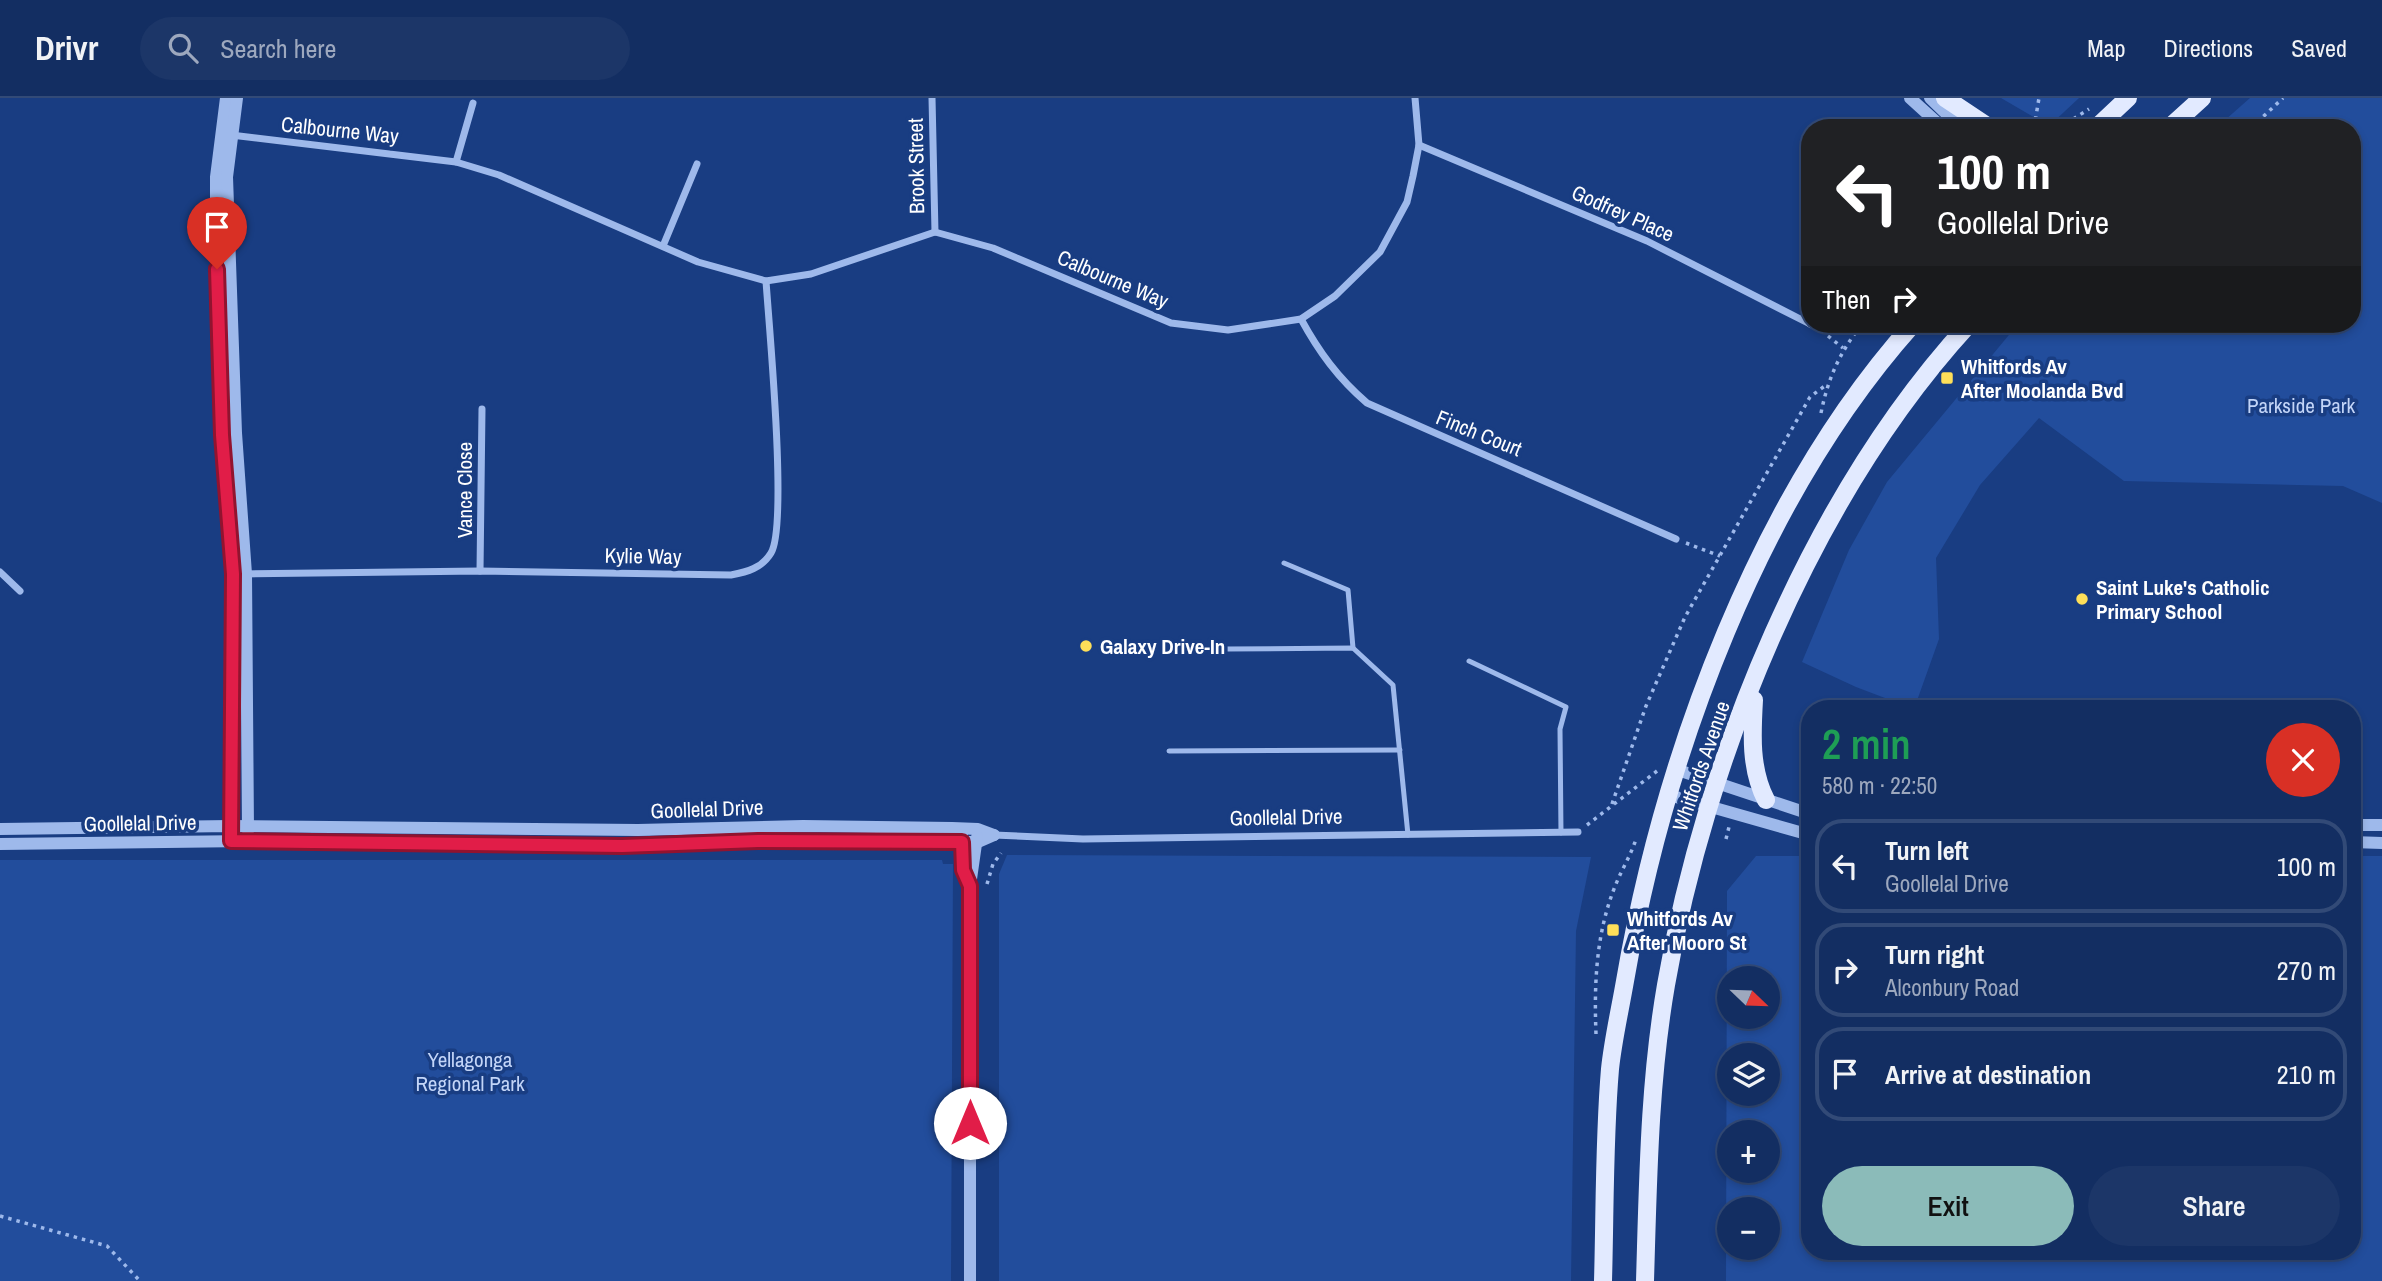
<!DOCTYPE html>
<meta charset="utf-8">
<style>
body{margin:0;font-family:"Archivo Narrow",sans-serif;background:#1c3668;color:#f1f3f6;height:100vh;display:flex;flex-direction:column;font-size:26px;white-space:nowrap}
*{box-sizing:border-box;margin:0}
p{font-size:23px;color:#9da8be}
.icon{flex:none;width:38px;height:38px;fill:none;stroke:currentColor;stroke-width:2;stroke-linecap:round;stroke-linejoin:round}
.map{position:relative;flex:1;overflow:hidden}
.sheet{position:absolute;left:1801px;top:602px;width:560px;height:560px;display:flex;flex-direction:column;background:#132e62;border-radius:28px;box-shadow:0 4px 10px #0003,0 0 0 2px #324a77}
.sheet>*{flex:none}
.hud{position:absolute;left:1801px;top:21px;width:560px;height:214px;border-radius:28px;box-shadow:0 4px 10px #0003,0 0 0 2px #324a77;background:#202124;color:#fff;overflow:hidden}
.needle{width:46px;rotate:113deg}
.fabs{position:absolute;left:1717px;top:868px;display:grid;gap:14px}
.fabs a{display:grid;place-items:center;width:63px;height:63px;border-radius:50%;background:#132e62;box-shadow:0 4px 10px #0003,0 0 0 2px #324a77;font-size:35px}
.pin{position:absolute;display:grid;place-items:center;width:60px;height:60px;color:#fff;margin:-72px -30px;border-radius:50% 50% 50% 0;rotate:-45deg;box-shadow:0 0 7px #0007}
.pin .icon{rotate:45deg}
.me{position:absolute;width:77px;margin:-38px;rotate:0deg;stroke-linejoin:round;filter:drop-shadow(0 0 5px #0008)}
.turn{display:flex;align-items:center;gap:24px;height:147px;padding:0 21px;font-size:32px}
.turn .icon{width:91px;height:91px;stroke-width:2.5}
.turn b{display:block;font-size:49px;line-height:60px}
.then{display:flex;align-items:center;height:66px;padding:0 21px;background:#0003;gap:14px;font-size:26px}
.round{display:grid;place-items:center;flex:none;width:74px;height:74px;border-radius:37px;background:#1c3668}
.summary{display:flex;align-items:center;justify-content:space-between;height:119px;padding:0 21px}
h1{font-size:42px;font-weight:600;line-height:52px;color:#1e9e55}
.primary-button{display:flex;gap:14px;margin-top:auto;padding:14px 21px}
.primary-button a{flex:1;height:80px;border-radius:42px;background:#8bbbb9;color:#111;font-size:28px;font-weight:600;line-height:80px;text-align:center}
.primary-button a+a{background:#1c3668;color:#f1f3f6}
ul{padding:0;list-style:none}
li{display:flex;align-items:center;gap:21px;height:94px;margin:0 14px 10px;padding:0 7px;border:4px solid #324a77;border-radius:28px}
li div{flex:1}
li b{display:block;font-size:26px}
li em{font-style:normal}
header{display:flex;align-items:center;gap:42px;box-sizing:border-box;height:98px;padding:0 35px;background:#132e62;border-bottom:2px solid #324a77}
header strong{font-size:33px}
nav{display:flex;gap:38px;margin-inline-start:auto;font-size:24px}
.search{width:490px;height:63px;background:#1c3668;display:flex;align-items:center;gap:18px;box-sizing:border-box;padding:0 24px;border-radius:38px;color:#9da8be;font-size:26px}
.map>svg:first-child{display:block}
.green{fill:#224d9c;fill-rule:evenodd}
.lines{fill:none;stroke-linecap:round;stroke-linejoin:round}
.path{stroke:#9eb9eb;stroke-width:3.5;stroke-dasharray:3.5 5;stroke-linecap:butt}
.service{stroke:#9eb9eb;stroke-width:5}
.minor{stroke:#9eb9eb;stroke-width:7}
.tertiary{stroke:#9eb9eb;stroke-width:12}
.primary{stroke:#e2eaff;stroke-width:18}
.route-casing{stroke:#92132f;stroke-width:18}
.route{stroke:#e11d48;stroke-width:12}
.poi-dot{fill:#fedf59;stroke:#193d82;stroke-width:2.5}
.labels{text-anchor:middle;dominant-baseline:central;stroke-width:7;stroke-linejoin:round;paint-order:stroke}
.street-label{font-size:21px;fill:#fff;stroke:#193d82}
.poi-label{font-size:21px;font-weight:bold;fill:#fff;stroke:#193d82;text-anchor:start}
.park-label{font-size:21px;fill:#c3d5f8;stroke:#193d82}
</style>
<header>
<strong>Drivr</strong>
<div class="search"><svg class="icon" aria-label="search" viewBox="0 0 24 24"><circle cx="10" cy="10" r="6"/><path d="M15 15l6 6"/></svg>Search here</div>
<nav><a>Map</a><a>Directions</a><a>Saved</a></nav>
</header>
<div class="map">
<svg width="2382" height="1183" viewBox="0 0 2382 1183">
<rect width="100%" height="100%" fill="#193d82"/>
<g class="green">
<path d="M2001 0H2079L2049 28Z"/>
<path d="M2250 0H2382V405L2343 388 2124 383 2039 320 1980 387 1936 460 1939 541 1914 611 1856 589 1802 564 1849 452 1887 384 2018 226H2352V30H2216Z"/>
<path d="M1007 757 1591 759 1576 833 1571 1183H999V776Z"/>
<path d="M1756 758H1809L1810 1153H2352V758H2382V1183H1726L1727 793ZM1768 880V919H1729V880ZM1768 957V996H1729V957ZM1768 1034V1073H1729V1034ZM1768 1111V1150H1729V1111Z"/>
<path d="M0 762H942L943 766H953L951 1183H0Z"/>
</g>
<g class="lines">
<g class="path">
<path d="M2034 30 2039 0"/>
<path d="M2059 30 2089 11"/>
<path d="M2251 30 2283 0"/>
<path d="M1828 238 1843 250"/>
<path d="M1821 315C1828 280 1840 254 1862 226"/>
<path d="M1686 445 1720 458"/>
<path d="M1707 653V642L1713 623"/>
<path d="M1612 706 1646 608 1685 519 1810 299 1826 287"/>
<path d="M1587 727 1657 673"/>
<path d="M1726 741 1729 729"/>
<path d="M987 786 993 766 1001 755"/>
<path d="M1596 936C1594 885 1596 834 1616 786 1622 771 1631 757 1636 741"/>
<path d="M0 1118 107 1148 140 1183"/>
</g>
<g class="service">
<path d="M1284 465 1348 492 1353 550"/>
<path d="M1226 551 1353 550 1393 587 1408 737"/>
<path d="M1469 563 1566 609 1560 631 1561 735"/>
<path d="M1169 653 1400 652"/>
</g>
<g class="minor">
<path d="M932 0 935 134"/>
<path d="M231 37 456 64 499 77 698 164 766 183 811 176 935 134 993 150 1171 225 1228 232 1301 221 1335 198 1380 154 1407 104 1413 78 1419 47 1415 0"/>
<path d="M1419 47 1647 143 1810 226"/>
<path d="M456 64 473 5"/>
<path d="M663 148 697 66"/>
<path d="M1301 221C1319 254 1338 280 1367 305L1676 441"/>
<path d="M1810 226 1821 231"/>
<path d="M480 473 482 311"/>
<path d="M0 474 20 493"/>
<path d="M244 476 480 473 731 477C747 474 762 470 771 455 788 427 769 228 766 183"/>
<path d="M994 737 1083 741 1578 734"/>
</g>
<g class="tertiary">
<path d="M226 0 216 79V132L222 337 233 476 231 736"/>
<path d="M237 0 227 79 236 335 246 476 248 733"/>
<path d="M1910 0 1943 30"/>
<path d="M1930 0 1961 30"/>
<path d="M1678 672 1810 716"/>
<path d="M1669 697 1810 737"/>
<path d="M2352 727H2382"/>
<path d="M0 731 231 728 638 732 803 728 952 730 978 731 994 737"/>
<path d="M962 737 963 772 970 788"/>
<path d="M2352 744 2382 745"/>
<path d="M0 746 248 743 663 748 758 743 978 744 994 737"/>
<path d="M970 1183V788L977 739"/>
</g>
<g class="primary">
<path d="M1945 0 1990 30"/>
<path d="M2096 30 2128 0"/>
<path d="M2169 30 2202 0"/>
<path d="M1754 602C1752 636 1750 671 1766 702"/>
<path d="M1603 1183C1605 1113 1604 1041 1610 971 1613 942 1620 912 1625 883 1664 657 1759 398 1913 226"/>
<path d="M1645 1183C1648 1085 1649 985 1666 887 1705 660 1812 397 1969 226"/>
</g>
</g>
<g class="lines">
<defs>
<path id="route" d="M217 171 222 337 233 476 231 743 622 748 758 743 962 744 963 772 970 788V1025"/>
</defs>
<use href="#route" class="route-casing"/>
<use href="#route" class="route"/>
</g>
<g class="poi-dot">
<rect x="1940" y="273" width="14" height="14" rx="3.5"/>
<circle cx="2082" cy="501" r="7"/>
<circle cx="1086" cy="548" r="7"/>
<rect x="1606" y="825" width="14" height="14" rx="3.5"/>
</g>
<g class="labels">
<g class="street-label">
<text transform="translate(340 32) rotate(6)">Calbourne Way</text>
<text transform="translate(916 68) rotate(-91)">Brook Street</text>
<text transform="translate(1623 115) rotate(24)">Godfrey Place</text>
<text transform="translate(1113 181) rotate(23)">Calbourne Way</text>
<text transform="translate(1479 335) rotate(22)">Finch Court</text>
<text transform="translate(464 392) rotate(-90)">Vance Close</text>
<text transform="translate(643 458) rotate(1)">Kylie Way</text>
<text transform="translate(1701 668) rotate(-71)">Whitfords Avenue</text>
<text transform="translate(707 711) rotate(-2)">Goollelal Drive</text>
<text transform="translate(1286 719) rotate(-1)">Goollelal Drive</text>
<text transform="translate(140 725) rotate(-1)">Goollelal Drive</text>
</g>
<g class="poi-label">
<text x="1961" y="268">Whitfords Av<tspan x="1961" dy="24">After Moolanda Bvd</tspan></text>
<text x="2096" y="489">Saint Luke's Catholic<tspan x="2096" dy="24">Primary School</tspan></text>
<text x="1100" y="548">Galaxy Drive-In</text>
<text x="1627" y="820">Whitfords Av<tspan x="1627" dy="24">After Mooro St</tspan></text>
</g>
<g class="park-label">
<text x="2301" y="307">Parkside Park</text>
<text x="470" y="961">Yellagonga<tspan x="470" dy="24">Regional Park</tspan></text>
</g>
</g>
</svg>
<div class="fabs">
<a><svg class="needle" viewBox="-14 -14 28 28"><path d="M0-13l5 13h-10z" fill="#e53935"/><path d="M0 13l5-13h-10z" fill="#9da8be"/></svg></a>
<a><svg class="icon" aria-label="layers" viewBox="0 0 24 24"><path d="M12 4l9 5-9 5-9-5zM3 14l9 5 9-5"/></svg></a>
<a>+</a>
<a>−</a>
</div>
<div class="pin" style="left:217px;top:171px;background:#d93025"><svg class="icon" aria-label="arrive" viewBox="0 0 24 24"><path d="M6 21V4h12l-3 4 3 4H6"/></svg></div>
<svg class="me" style="left:970px;top:1025px" viewBox="-20 -20 40 40"><circle r="19" fill="#fff"/><path d="M0-13L10 11 0 6-10 11z" fill="#e11d48"/></svg>
<div class="hud">
<div class="turn"><svg class="icon" aria-label="left" viewBox="0 0 24 24"><path d="M17 20v-9H6M10 6l-5 5 5 5"/></svg><div><b>100 m</b>Goollelal Drive</div></div>
<div class="then">Then<svg class="icon" aria-label="right" viewBox="0 0 24 24"><path d="M7 20v-9h11M14 6l5 5-5 5"/></svg></div>
</div>
<section class="sheet">
<div class="summary"><div><h1>2 min</h1><p>580 m · 22:50</p></div><a class="round" style="background:#d93025;color:#fff"><svg class="icon" aria-label="close" viewBox="0 0 24 24"><path d="M6 6l12 12M18 6L6 18"/></svg></a></div>
<ul>
<li><svg class="icon" aria-label="left" viewBox="0 0 24 24"><path d="M17 20v-9H6M10 6l-5 5 5 5"/></svg><div><b>Turn left</b><p>Goollelal Drive</p></div><em>100 m</em></li>
<li><svg class="icon" aria-label="right" viewBox="0 0 24 24"><path d="M7 20v-9h11M14 6l5 5-5 5"/></svg><div><b>Turn right</b><p>Alconbury Road</p></div><em>270 m</em></li>
<li><svg class="icon" aria-label="arrive" viewBox="0 0 24 24"><path d="M6 21V4h12l-3 4 3 4H6"/></svg><div><b>Arrive at destination</b></div><em>210 m</em></li>
</ul>
<div class="primary-button"><a>Exit</a><a>Share</a></div>
</section>
</div>
